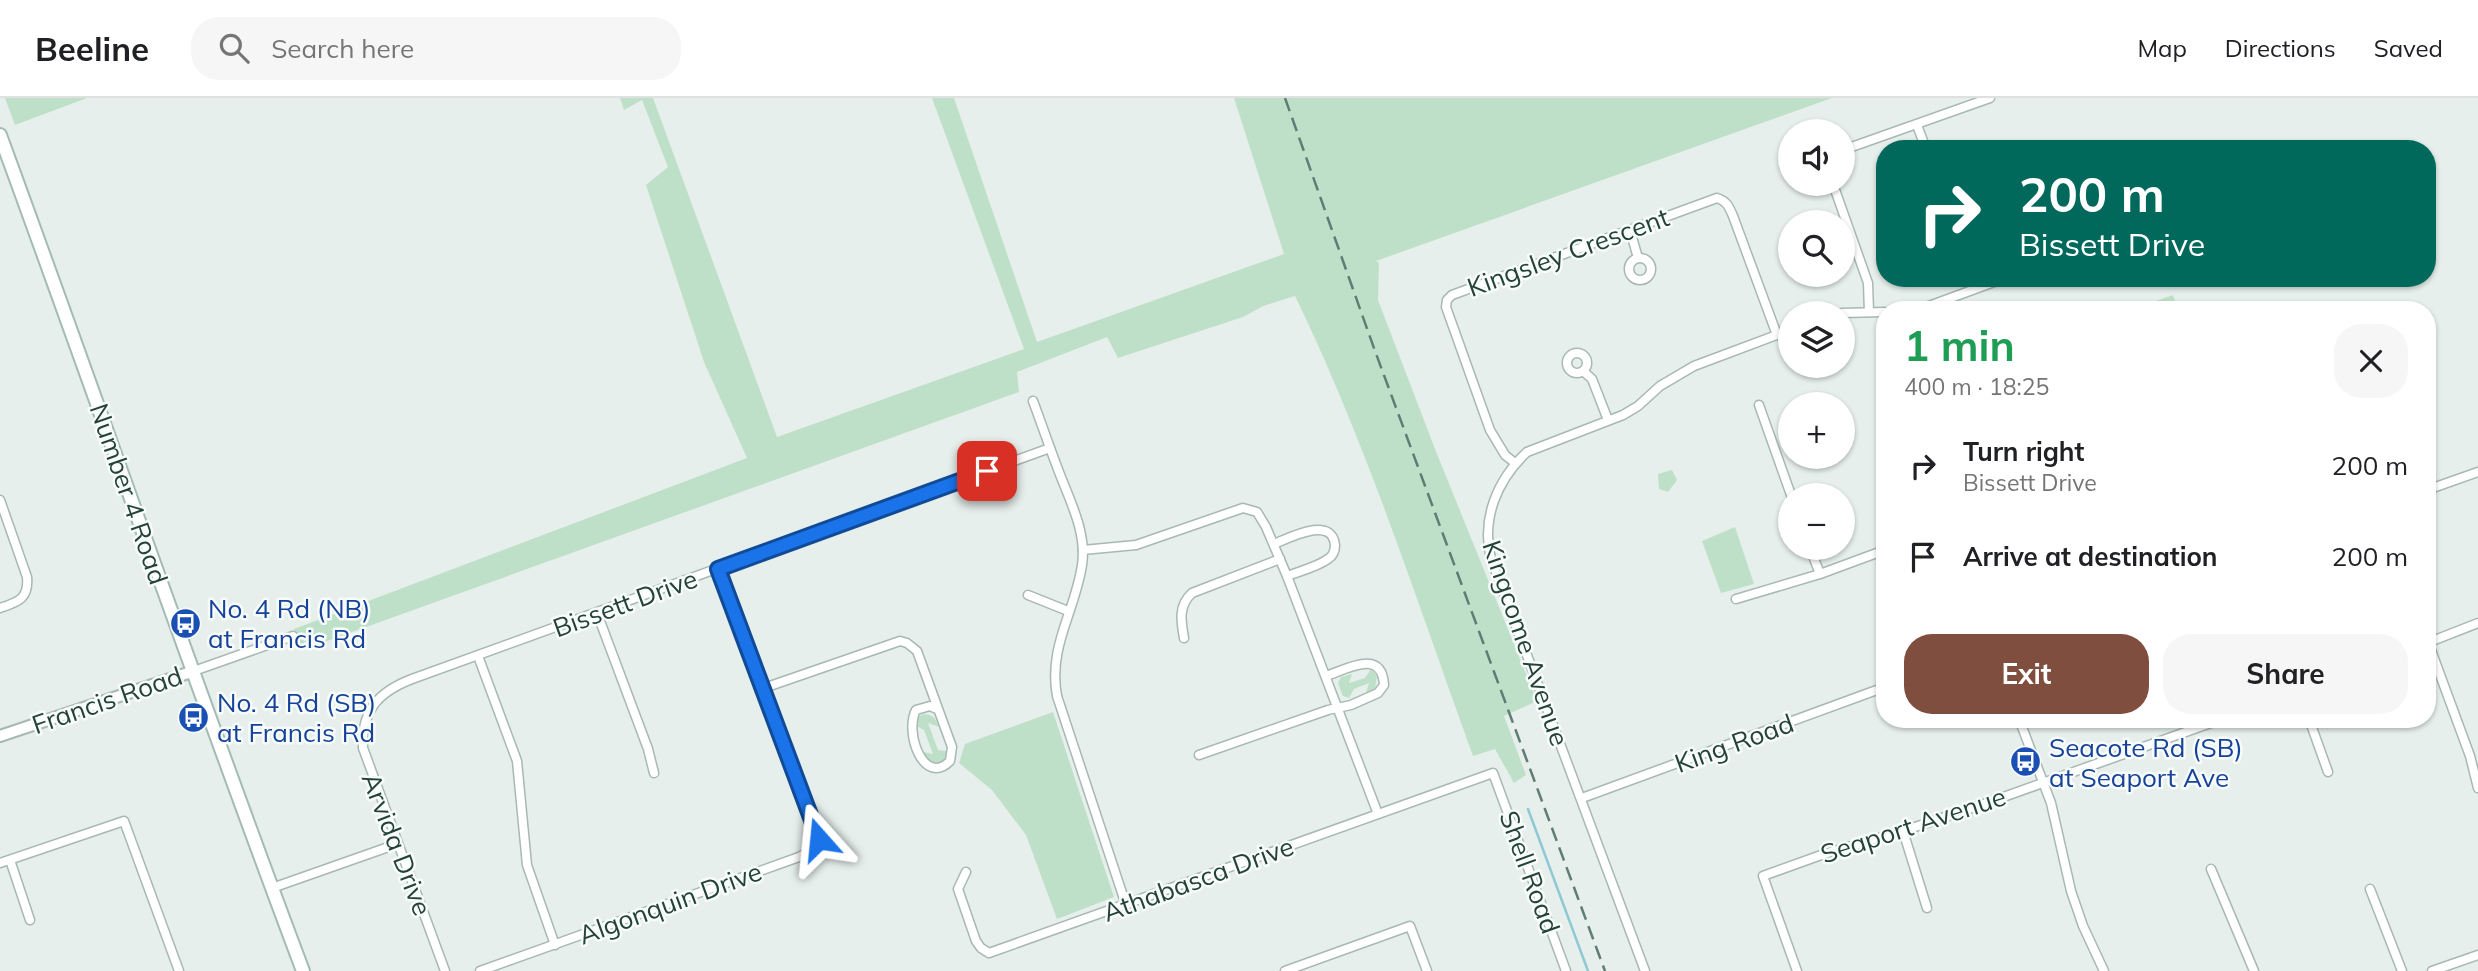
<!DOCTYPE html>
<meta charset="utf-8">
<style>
body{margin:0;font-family:Mulish,sans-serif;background:#f6f6f6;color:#202124;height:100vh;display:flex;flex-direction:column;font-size:26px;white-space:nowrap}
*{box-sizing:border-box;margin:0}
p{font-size:23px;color:#757577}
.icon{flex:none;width:38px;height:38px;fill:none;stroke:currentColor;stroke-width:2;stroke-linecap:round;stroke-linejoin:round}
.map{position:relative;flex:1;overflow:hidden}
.sheet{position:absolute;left:1876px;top:203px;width:560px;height:427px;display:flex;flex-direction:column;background:#fff;border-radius:28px;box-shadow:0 2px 5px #0004}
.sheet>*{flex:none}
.hud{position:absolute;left:1876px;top:42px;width:560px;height:147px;border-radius:28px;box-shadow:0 2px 5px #0004;background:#00695c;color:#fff;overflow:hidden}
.tools{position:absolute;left:1778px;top:21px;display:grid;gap:14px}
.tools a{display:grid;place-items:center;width:77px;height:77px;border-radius:50%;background:#fff;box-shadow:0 2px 5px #0004;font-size:35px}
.pin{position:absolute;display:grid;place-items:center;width:60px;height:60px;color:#fff;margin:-30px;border-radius:14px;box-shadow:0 4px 10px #0006}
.me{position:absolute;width:77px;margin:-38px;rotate:342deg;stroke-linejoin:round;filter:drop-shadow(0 0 5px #0008)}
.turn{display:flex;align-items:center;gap:24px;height:147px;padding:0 28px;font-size:32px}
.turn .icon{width:91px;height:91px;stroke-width:2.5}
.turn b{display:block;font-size:49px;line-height:60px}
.round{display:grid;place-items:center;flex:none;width:74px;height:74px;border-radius:28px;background:#f6f6f6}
.headline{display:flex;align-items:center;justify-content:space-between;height:119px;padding:0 28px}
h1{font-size:42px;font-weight:700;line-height:52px;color:#1e9e55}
.cta{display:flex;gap:14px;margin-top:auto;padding:14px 28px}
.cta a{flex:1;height:80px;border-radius:28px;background:#7f4e3f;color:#fff;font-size:28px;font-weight:700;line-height:80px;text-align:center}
.cta a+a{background:#f6f6f6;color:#202124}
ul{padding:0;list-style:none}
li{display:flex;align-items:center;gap:21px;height:91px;padding:0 28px}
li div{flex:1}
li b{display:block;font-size:26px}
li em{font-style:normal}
header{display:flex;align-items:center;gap:42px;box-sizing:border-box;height:98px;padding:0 35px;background:#fff;border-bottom:2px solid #e0e0e0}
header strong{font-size:33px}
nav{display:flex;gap:38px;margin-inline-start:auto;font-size:24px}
.search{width:490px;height:63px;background:#f6f6f6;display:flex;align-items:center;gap:18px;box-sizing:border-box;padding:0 24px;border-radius:28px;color:#757577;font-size:26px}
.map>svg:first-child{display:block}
.green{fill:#bfe0c8}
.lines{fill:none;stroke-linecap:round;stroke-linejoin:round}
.stream{stroke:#8ec9d4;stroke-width:2.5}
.minor-casing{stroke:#a8b8b2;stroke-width:11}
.tertiary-casing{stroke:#a8b8b2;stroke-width:14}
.secondary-casing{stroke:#a4bbb3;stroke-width:16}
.minor{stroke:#fff;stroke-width:8}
.tertiary{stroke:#fff;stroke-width:10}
.secondary{stroke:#fff;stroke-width:12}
.rail{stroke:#5f7d75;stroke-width:2.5;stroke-dasharray:14 7;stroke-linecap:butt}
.route-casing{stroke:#114b97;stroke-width:18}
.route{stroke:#1a73e8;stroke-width:12}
.labels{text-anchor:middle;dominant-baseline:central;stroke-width:5;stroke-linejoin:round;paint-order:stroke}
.street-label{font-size:26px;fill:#24423a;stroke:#f7fbf9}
.transit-label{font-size:26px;fill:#164399;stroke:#f7fbf9;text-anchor:start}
</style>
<header>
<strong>Beeline</strong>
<div class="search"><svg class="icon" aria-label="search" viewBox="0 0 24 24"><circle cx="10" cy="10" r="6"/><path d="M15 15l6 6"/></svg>Search here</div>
<nav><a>Map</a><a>Directions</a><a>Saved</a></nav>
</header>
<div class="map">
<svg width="2478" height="873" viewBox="0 0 2478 873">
<rect width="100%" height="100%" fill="#e6efeb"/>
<g class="green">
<path d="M5 0H87L15 27Z"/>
<path d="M620 0H653L777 339 1024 251 932 0H954L1037 244 1284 156 1234 0H1832L1376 163 1379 165 1378 202 1435 351 1537 603 1504 618 1526 677 1514 685 1495 651 1473 658C1417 504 1367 346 1295 198L1263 208 1243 219 1118 260 1107 239 1017 274 1019 294 302 552 294 531 747 360 704 264 646 87 668 69 642 2 624 12Z"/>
<path d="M2173 197 2178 212H2160L2156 203Z"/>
<path d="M1672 372 1677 382 1668 394 1659 391 1658 376Z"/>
<path d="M1735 429 1754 486 1721 495 1702 443Z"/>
<path d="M1371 571 1377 578 1375 591 1366 595 1369 585 1354 591 1349 600 1343 598 1338 585 1341 579 1352 576 1349 585 1365 580Z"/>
<path d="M1053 614 1114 799 1057 821 1026 737 992 692 959 665 965 646Z"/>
<path d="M923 616C933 616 936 621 939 629L928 625 938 652 947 653 944 662 939 665 927 663 923 654 933 656 924 632 915 627 918 619Z"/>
</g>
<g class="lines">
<path class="stream" d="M1528 711 1588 873"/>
<defs>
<g id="minor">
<path d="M1917 27 1926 51"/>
<path d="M1843 52 1990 0"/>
<path d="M1833 86 1868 185 1869 214"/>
<path d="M1630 132 1638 160"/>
<circle cx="1640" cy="171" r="11"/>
<path d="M1918 212 2005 180"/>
<path d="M1842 215 1885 214"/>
<circle cx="1577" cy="265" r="10"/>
<path d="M1884 268 1885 270"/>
<path d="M1583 273 1592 281 1608 322"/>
<path d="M1033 303C1042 327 1050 351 1059 374 1070 403 1087 435 1082 467 1075 514 1048 548 1057 598L1126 807"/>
<path d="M1759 307 1791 397"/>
<path d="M1515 365 1505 357 1490 332 1446 209 1447 202 1452 197 1717 100C1727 103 1729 109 1733 118L1777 237"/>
<path d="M2427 392 2478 374"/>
<path d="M0 402 27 479C29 500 19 504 0 510"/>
<path d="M1274 446C1289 440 1332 417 1335 447 1335 453 1333 458 1328 461 1317 469 1300 473 1287 478"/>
<path d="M1810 450 1820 476"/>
<path d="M1083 452 1136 447 1243 410 1257 414 1266 429 1287 478 1378 716"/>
<path d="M1028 497 1068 513"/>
<path d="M1736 501 1820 476 1885 452"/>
<path d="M597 515 648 651 654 675"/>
<path d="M1184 540C1181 523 1178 508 1192 495L1280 461"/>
<path d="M2428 544 2470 658 2478 690"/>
<path d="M2427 545 2478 525"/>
<path d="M478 558 517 663 527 767 555 847"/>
<path d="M191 574 293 538"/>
<path d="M764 590 900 543 907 545 917 553 952 649 950 663C924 689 904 635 916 612L930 608 937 611"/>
<path d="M2019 621 2051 705 2071 793 2083 828 2104 873"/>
<path d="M2309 621 2328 674"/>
<path d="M1199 657 1328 612 1351 607 1378 595 1384 587C1382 550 1347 571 1326 578"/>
<path d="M1582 700 1885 589"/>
<path d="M1903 733 1927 810"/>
<path d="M10 762 30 822"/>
<path d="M0 765 124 723 179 873"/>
<path d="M2211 771 2254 873"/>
<path d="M966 774 958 791 976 843 981 850 989 855 1493 675 1566 873"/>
<path d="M272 790 397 746"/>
<path d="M2370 791 2402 873"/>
<path d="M445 873 363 650C361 613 378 594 412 581L1050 350"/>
<path d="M480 873 799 759 815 750 819 741 817 734 718 471"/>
<path d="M1285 873 1410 828 1427 873"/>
<path d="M1645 873 1491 461C1481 421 1497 382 1527 354L1623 317 1638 308 1660 288 1694 268 1790 232"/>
<path d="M1797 873 1763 778 1824 756 1903 733 1981 707 2222 621"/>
<path d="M2432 873 2478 857"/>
</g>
<path id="tertiary" d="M0 638 191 574"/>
<path id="secondary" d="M0 37C102 315 198 595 303 873"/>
</defs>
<use href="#minor" class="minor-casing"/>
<use href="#tertiary" class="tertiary-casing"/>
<use href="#secondary" class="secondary-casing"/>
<use href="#minor" class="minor"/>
<use href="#tertiary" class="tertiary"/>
<use href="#secondary" class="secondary"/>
<path class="rail" d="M1285 0 1375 253 1605 873"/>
</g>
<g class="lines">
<defs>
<path id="route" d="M819 741 718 471 987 373"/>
</defs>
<use href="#route" class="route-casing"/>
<use href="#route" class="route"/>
</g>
<defs>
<symbol id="bus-disc" viewBox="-11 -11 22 22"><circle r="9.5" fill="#1a4fb4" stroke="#f7fbf9"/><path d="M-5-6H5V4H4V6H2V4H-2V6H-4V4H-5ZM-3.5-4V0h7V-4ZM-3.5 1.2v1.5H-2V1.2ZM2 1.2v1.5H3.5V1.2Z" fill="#fff"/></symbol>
</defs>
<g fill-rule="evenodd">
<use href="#bus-disc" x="168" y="508" width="35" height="35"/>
<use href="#bus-disc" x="176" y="602" width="35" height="35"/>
<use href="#bus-disc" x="2008" y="646" width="35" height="35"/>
</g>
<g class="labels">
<g class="street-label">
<text transform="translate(1568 154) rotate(-20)">Kingsley Crescent</text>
<text transform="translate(129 396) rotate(71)">Number 4 Road</text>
<text transform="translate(625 505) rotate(-20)">Bissett Drive</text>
<text transform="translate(1526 545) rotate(71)">Kingcome Avenue</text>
<text transform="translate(107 602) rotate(-19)">Francis Road</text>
<text transform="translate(1734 645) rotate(-20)">King Road</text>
<text transform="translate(1913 727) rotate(-18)">Seaport Avenue</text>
<text transform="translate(397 746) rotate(69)">Arvida Drive</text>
<text transform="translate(1530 774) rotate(70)">Shell Road</text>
<text transform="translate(1198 781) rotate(-20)">Athabasca Drive</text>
<text transform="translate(670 805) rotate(-20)">Algonquin Drive</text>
</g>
<g class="transit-label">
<text x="208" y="510">No. 4 Rd (NB)<tspan x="208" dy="30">at Francis Rd</tspan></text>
<text x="217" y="604">No. 4 Rd (SB)<tspan x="217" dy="30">at Francis Rd</tspan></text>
<text x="2049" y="649">Seacote Rd (SB)<tspan x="2049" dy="30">at Seaport Ave</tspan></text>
</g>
</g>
</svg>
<div class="tools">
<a><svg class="icon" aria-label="sound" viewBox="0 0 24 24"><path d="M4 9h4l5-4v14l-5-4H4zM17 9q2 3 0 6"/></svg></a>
<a><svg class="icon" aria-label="search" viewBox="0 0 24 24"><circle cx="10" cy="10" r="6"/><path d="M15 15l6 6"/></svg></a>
<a><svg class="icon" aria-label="layers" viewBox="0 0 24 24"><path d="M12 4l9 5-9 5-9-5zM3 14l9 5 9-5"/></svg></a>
<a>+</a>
<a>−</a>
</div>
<div class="pin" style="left:987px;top:373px;background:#d93025"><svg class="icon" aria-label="arrive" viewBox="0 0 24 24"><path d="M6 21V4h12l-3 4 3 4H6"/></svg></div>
<svg class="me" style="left:819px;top:741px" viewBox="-20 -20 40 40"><path d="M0-17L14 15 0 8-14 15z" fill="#1a73e8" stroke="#fff" stroke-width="4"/></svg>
<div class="hud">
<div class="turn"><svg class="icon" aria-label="right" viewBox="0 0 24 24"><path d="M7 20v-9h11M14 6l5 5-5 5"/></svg><div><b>200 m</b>Bissett Drive</div></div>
</div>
<section class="sheet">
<div class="headline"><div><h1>1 min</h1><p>400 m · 18:25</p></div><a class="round"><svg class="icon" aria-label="close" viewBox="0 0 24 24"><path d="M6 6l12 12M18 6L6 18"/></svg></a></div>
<ul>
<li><svg class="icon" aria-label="right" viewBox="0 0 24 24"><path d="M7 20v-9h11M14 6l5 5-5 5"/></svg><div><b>Turn right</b><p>Bissett Drive</p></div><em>200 m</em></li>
<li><svg class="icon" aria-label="arrive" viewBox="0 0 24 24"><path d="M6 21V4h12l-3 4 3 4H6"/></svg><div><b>Arrive at destination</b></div><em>200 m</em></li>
</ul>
<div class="cta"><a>Exit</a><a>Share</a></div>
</section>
</div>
